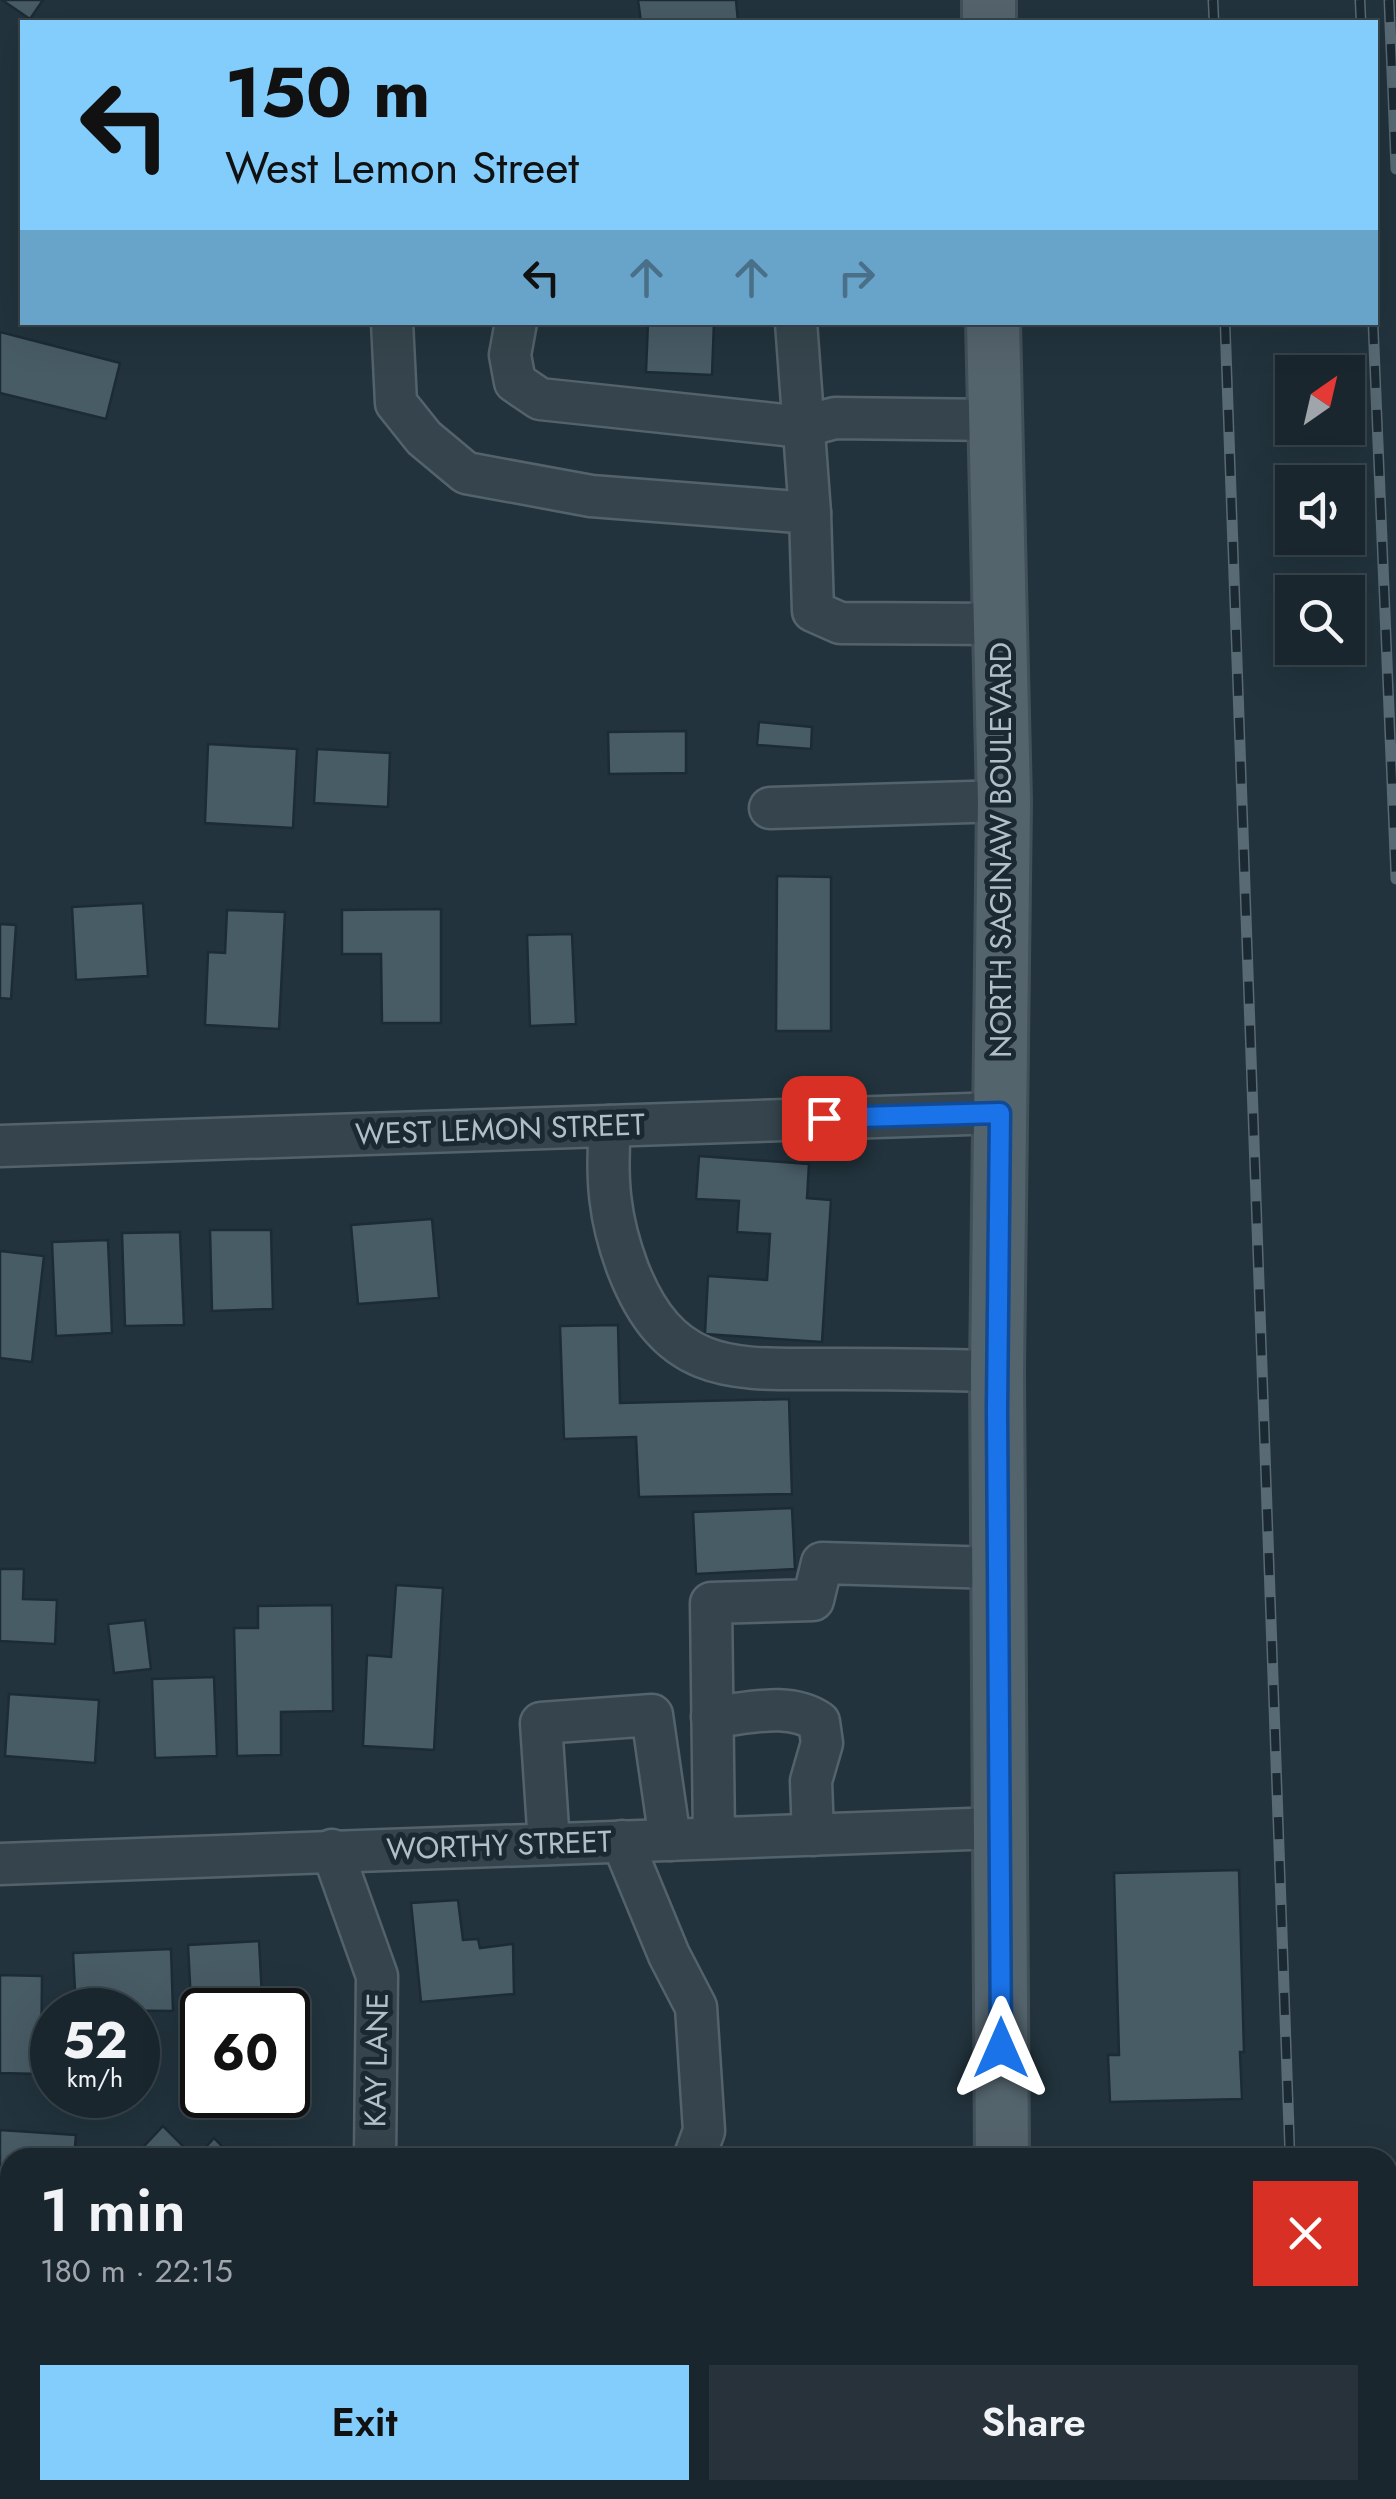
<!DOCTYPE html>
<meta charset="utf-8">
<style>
body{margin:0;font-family:Jost,sans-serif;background:#27323a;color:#f1f3f6;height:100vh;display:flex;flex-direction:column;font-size:38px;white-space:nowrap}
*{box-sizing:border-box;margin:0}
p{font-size:32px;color:#9fa5aa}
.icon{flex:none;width:55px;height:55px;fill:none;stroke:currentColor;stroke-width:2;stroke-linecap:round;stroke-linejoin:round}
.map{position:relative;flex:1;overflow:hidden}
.drawer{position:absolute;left:0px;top:2148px;width:1398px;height:352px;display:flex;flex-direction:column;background:#1a262e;border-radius:30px 30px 0 0;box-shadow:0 10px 40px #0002,0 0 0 2px #38434a}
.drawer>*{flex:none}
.guide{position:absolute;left:20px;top:20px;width:1358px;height:305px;border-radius:0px;box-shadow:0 10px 40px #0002,0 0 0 2px #38434a;background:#83cdfc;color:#111;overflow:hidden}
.needle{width:65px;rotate:34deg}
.tools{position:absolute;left:1275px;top:355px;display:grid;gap:20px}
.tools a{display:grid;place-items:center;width:90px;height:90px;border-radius:0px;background:#1a262e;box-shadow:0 10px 40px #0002,0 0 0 2px #38434a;font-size:50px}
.speed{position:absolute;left:30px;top:1988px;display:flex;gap:20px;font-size:50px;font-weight:700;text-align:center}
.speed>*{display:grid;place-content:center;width:130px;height:130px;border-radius:50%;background:#1a262e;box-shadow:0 10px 40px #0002,0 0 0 2px #38434a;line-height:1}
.speed small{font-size:25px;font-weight:400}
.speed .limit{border:5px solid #111;border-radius:15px;background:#fff;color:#111}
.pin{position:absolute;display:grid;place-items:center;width:85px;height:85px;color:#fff;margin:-42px;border-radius:20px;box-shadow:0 5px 15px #0006}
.me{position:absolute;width:110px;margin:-55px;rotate:0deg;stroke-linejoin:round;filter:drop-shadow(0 0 8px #0008)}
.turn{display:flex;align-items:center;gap:35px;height:210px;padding:0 40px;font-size:45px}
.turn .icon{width:130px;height:130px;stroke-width:2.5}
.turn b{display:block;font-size:70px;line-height:85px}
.lanes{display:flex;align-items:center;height:95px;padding:0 40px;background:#0003;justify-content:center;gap:50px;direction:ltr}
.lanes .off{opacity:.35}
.round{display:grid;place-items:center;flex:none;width:105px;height:105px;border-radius:0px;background:#27323a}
.headline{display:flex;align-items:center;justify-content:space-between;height:170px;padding:0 40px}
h1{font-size:60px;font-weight:600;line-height:75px}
.primary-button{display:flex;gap:20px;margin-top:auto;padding:20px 40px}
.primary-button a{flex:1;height:115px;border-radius:0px;background:#83cdfc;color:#111;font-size:40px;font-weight:600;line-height:115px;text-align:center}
.primary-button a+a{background:#27323a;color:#f1f3f6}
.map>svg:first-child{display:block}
.building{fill:#485c66;stroke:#1d2b34;stroke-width:2.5}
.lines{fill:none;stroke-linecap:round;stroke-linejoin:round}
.minor-casing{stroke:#54626b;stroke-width:45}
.major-casing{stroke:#425059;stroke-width:58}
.minor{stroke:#36454d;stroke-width:40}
.major{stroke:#54646d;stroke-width:52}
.rail-casing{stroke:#586a74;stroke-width:11}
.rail{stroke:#1b2932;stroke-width:8;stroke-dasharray:22;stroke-linecap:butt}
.route-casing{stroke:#114b97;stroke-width:25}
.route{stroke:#1a73e8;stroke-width:18}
.labels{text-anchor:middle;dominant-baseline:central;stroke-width:10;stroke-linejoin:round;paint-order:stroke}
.street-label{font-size:30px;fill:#b1bfc8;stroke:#1b2932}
</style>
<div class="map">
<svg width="1396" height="2499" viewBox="0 0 1396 2499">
<rect width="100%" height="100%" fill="#22333d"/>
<g class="building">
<path d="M2 0H43L30 19Z"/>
<path d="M638 0H736L738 22H641Z"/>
<path d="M648 322H714L712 375 646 372Z"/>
<path d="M0 332 120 363 106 419 0 393Z"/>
<path d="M759 722 812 727 811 749 757 745Z"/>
<path d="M686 731V773L609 774 608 732Z"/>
<path d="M208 744 297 749 293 828 205 823Z"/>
<path d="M317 749 390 753 388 807 314 803Z"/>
<path d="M777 876 831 877V1031H776Z"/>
<path d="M143 903 148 976 76 980 72 907Z"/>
<path d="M441 909V1023H382L381 954H342V910Z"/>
<path d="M227 910 285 912 279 1029 205 1025 208 952 225 953Z"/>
<path d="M0 924 16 925 11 999 0 998Z"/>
<path d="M572 934 576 1024 530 1026 527 935Z"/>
<path d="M699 1156 809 1164 807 1198 831 1200 822 1342 705 1334 708 1276 767 1280 770 1234 737 1232 739 1201 696 1199Z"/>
<path d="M432 1219 439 1298 358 1304 351 1225Z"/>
<path d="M210 1230H271L273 1309 212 1311Z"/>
<path d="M180 1232 184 1325 125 1326 122 1233Z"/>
<path d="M108 1240 112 1333 56 1336 52 1242Z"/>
<path d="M0 1251 44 1256 32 1362 0 1358Z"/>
<path d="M618 1325 620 1403 789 1399 792 1494 639 1497 636 1437 564 1439 560 1326Z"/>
<path d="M792 1508 795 1569 696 1574 693 1512Z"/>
<path d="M0 1569H24L23 1599 57 1600 55 1644 0 1641Z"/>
<path d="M396 1585 443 1588 434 1750 363 1746 367 1655 391 1657Z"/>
<path d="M332 1605 333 1711 281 1712V1755L237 1756 234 1628H258V1606Z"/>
<path d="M145 1620 151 1669 114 1673 108 1624Z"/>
<path d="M214 1677 217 1756 155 1758 152 1679Z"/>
<path d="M9 1694 99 1700 95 1763 5 1756Z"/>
<path d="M1239 1870 1244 2052H1240L1242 2099 1110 2102 1108 2055H1119L1114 1873Z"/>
<path d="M458 1900 463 1940 478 1939 480 1948 513 1944 514 1994 421 2002 411 1903Z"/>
<path d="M259 1941 262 1997 191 2002 188 1945Z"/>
<path d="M171 1949 173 2011 76 2010 73 1953Z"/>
<path d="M0 1975 42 1976 41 2074 0 2073Z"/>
<path d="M163 2126 195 2158H133Z"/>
<path d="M0 2130 76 2135 74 2158H10V2206L0 2205Z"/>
<path d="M214 2138 234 2158H196Z"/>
<rect x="62" y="2490" width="39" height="9"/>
<path d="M1118 2490H1250V2499H1119Z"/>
</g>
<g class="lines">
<defs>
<g id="minor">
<path d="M392 322 396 403 424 438 466 473 591 496 810 513 813 611 840 623 1000 624"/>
<path d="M516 322 510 355 515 382 540 399 802 427 835 418 995 420"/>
<path d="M796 322 810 513"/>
<path d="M770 808 1004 801"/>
<path d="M610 1126C606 1179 609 1219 628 1269 672 1382 741 1368 843 1369 894 1369 945 1370 997 1371"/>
<path d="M0 1146 1000 1113"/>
<path d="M712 1717C746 1714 789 1701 819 1722L822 1743 811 1781 813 1835"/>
<path d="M714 1838 711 1603 813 1600 822 1563 997 1568"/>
<path d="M622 1841 669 1955 696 2007 704 2131 694 2158"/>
<path d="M549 1844 541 1723 652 1715 670 1840"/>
<path d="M332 1850 377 1976 375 2158"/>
<path d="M0 1864 998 1828"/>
<path d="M0 2324H10"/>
<path d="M682 2490 683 2499"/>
<path d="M835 2490 836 2499"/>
</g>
<g id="major">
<path d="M989 0V22"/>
<path d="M993 322 1004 801 997 1371 1002 2158"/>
<path d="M1011 2490V2499"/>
</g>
</defs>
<use href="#minor" class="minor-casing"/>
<use href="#major" class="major-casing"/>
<use href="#minor" class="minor"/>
<use href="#major" class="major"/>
<defs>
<g id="rail">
<path d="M1213 0 1214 22"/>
<path d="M1360 0 1361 22"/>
<path d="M1389 0 1396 169"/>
<path d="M1225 322 1290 2158"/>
<path d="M1373 322 1396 879"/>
<path d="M1302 2490V2499"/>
</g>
</defs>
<use href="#rail" class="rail-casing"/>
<use href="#rail" class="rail"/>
</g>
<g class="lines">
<defs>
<path id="route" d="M824 1118 1000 1113 997 1410 1001 2048"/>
</defs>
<use href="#route" class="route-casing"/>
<use href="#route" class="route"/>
</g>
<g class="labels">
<g class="street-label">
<text transform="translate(1000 850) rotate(-90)">NORTH SAGINAW BOULEVARD</text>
<text transform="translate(500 1129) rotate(-2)">WEST LEMON STREET</text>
<text transform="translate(499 1845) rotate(-2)">WORTHY STREET</text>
<text transform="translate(376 2060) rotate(-89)">KAY LANE</text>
</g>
</g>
</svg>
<div class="tools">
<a><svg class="needle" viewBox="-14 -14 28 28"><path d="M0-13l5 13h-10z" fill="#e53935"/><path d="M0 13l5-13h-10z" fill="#9fa5aa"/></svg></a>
<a><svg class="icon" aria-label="sound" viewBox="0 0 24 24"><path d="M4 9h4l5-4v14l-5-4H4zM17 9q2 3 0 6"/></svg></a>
<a><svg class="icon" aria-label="search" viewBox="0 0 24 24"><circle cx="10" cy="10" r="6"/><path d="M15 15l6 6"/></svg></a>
</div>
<div class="speed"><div>52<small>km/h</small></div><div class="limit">60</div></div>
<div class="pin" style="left:824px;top:1118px;background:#d93025"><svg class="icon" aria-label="arrive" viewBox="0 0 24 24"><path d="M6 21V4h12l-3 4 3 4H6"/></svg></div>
<svg class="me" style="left:1001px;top:2048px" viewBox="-20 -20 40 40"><path d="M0-17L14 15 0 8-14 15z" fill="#1a73e8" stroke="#fff" stroke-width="4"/></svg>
<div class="guide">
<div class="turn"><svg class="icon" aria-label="left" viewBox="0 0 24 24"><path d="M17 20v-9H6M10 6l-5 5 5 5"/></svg><div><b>150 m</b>West Lemon Street</div></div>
<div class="lanes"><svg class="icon" aria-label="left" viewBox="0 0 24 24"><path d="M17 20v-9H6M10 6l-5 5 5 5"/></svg><svg class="icon off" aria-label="ahead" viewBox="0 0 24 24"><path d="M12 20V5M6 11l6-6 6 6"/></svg><svg class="icon off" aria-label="ahead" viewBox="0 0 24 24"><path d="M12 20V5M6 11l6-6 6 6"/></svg><svg class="icon off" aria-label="right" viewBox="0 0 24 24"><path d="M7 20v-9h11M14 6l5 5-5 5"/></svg></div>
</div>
<section class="drawer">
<div class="headline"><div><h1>1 min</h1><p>180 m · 22:15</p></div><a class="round" style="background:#d93025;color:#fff"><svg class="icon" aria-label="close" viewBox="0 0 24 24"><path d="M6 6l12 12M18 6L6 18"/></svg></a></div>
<div class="primary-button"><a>Exit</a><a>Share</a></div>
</section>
</div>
